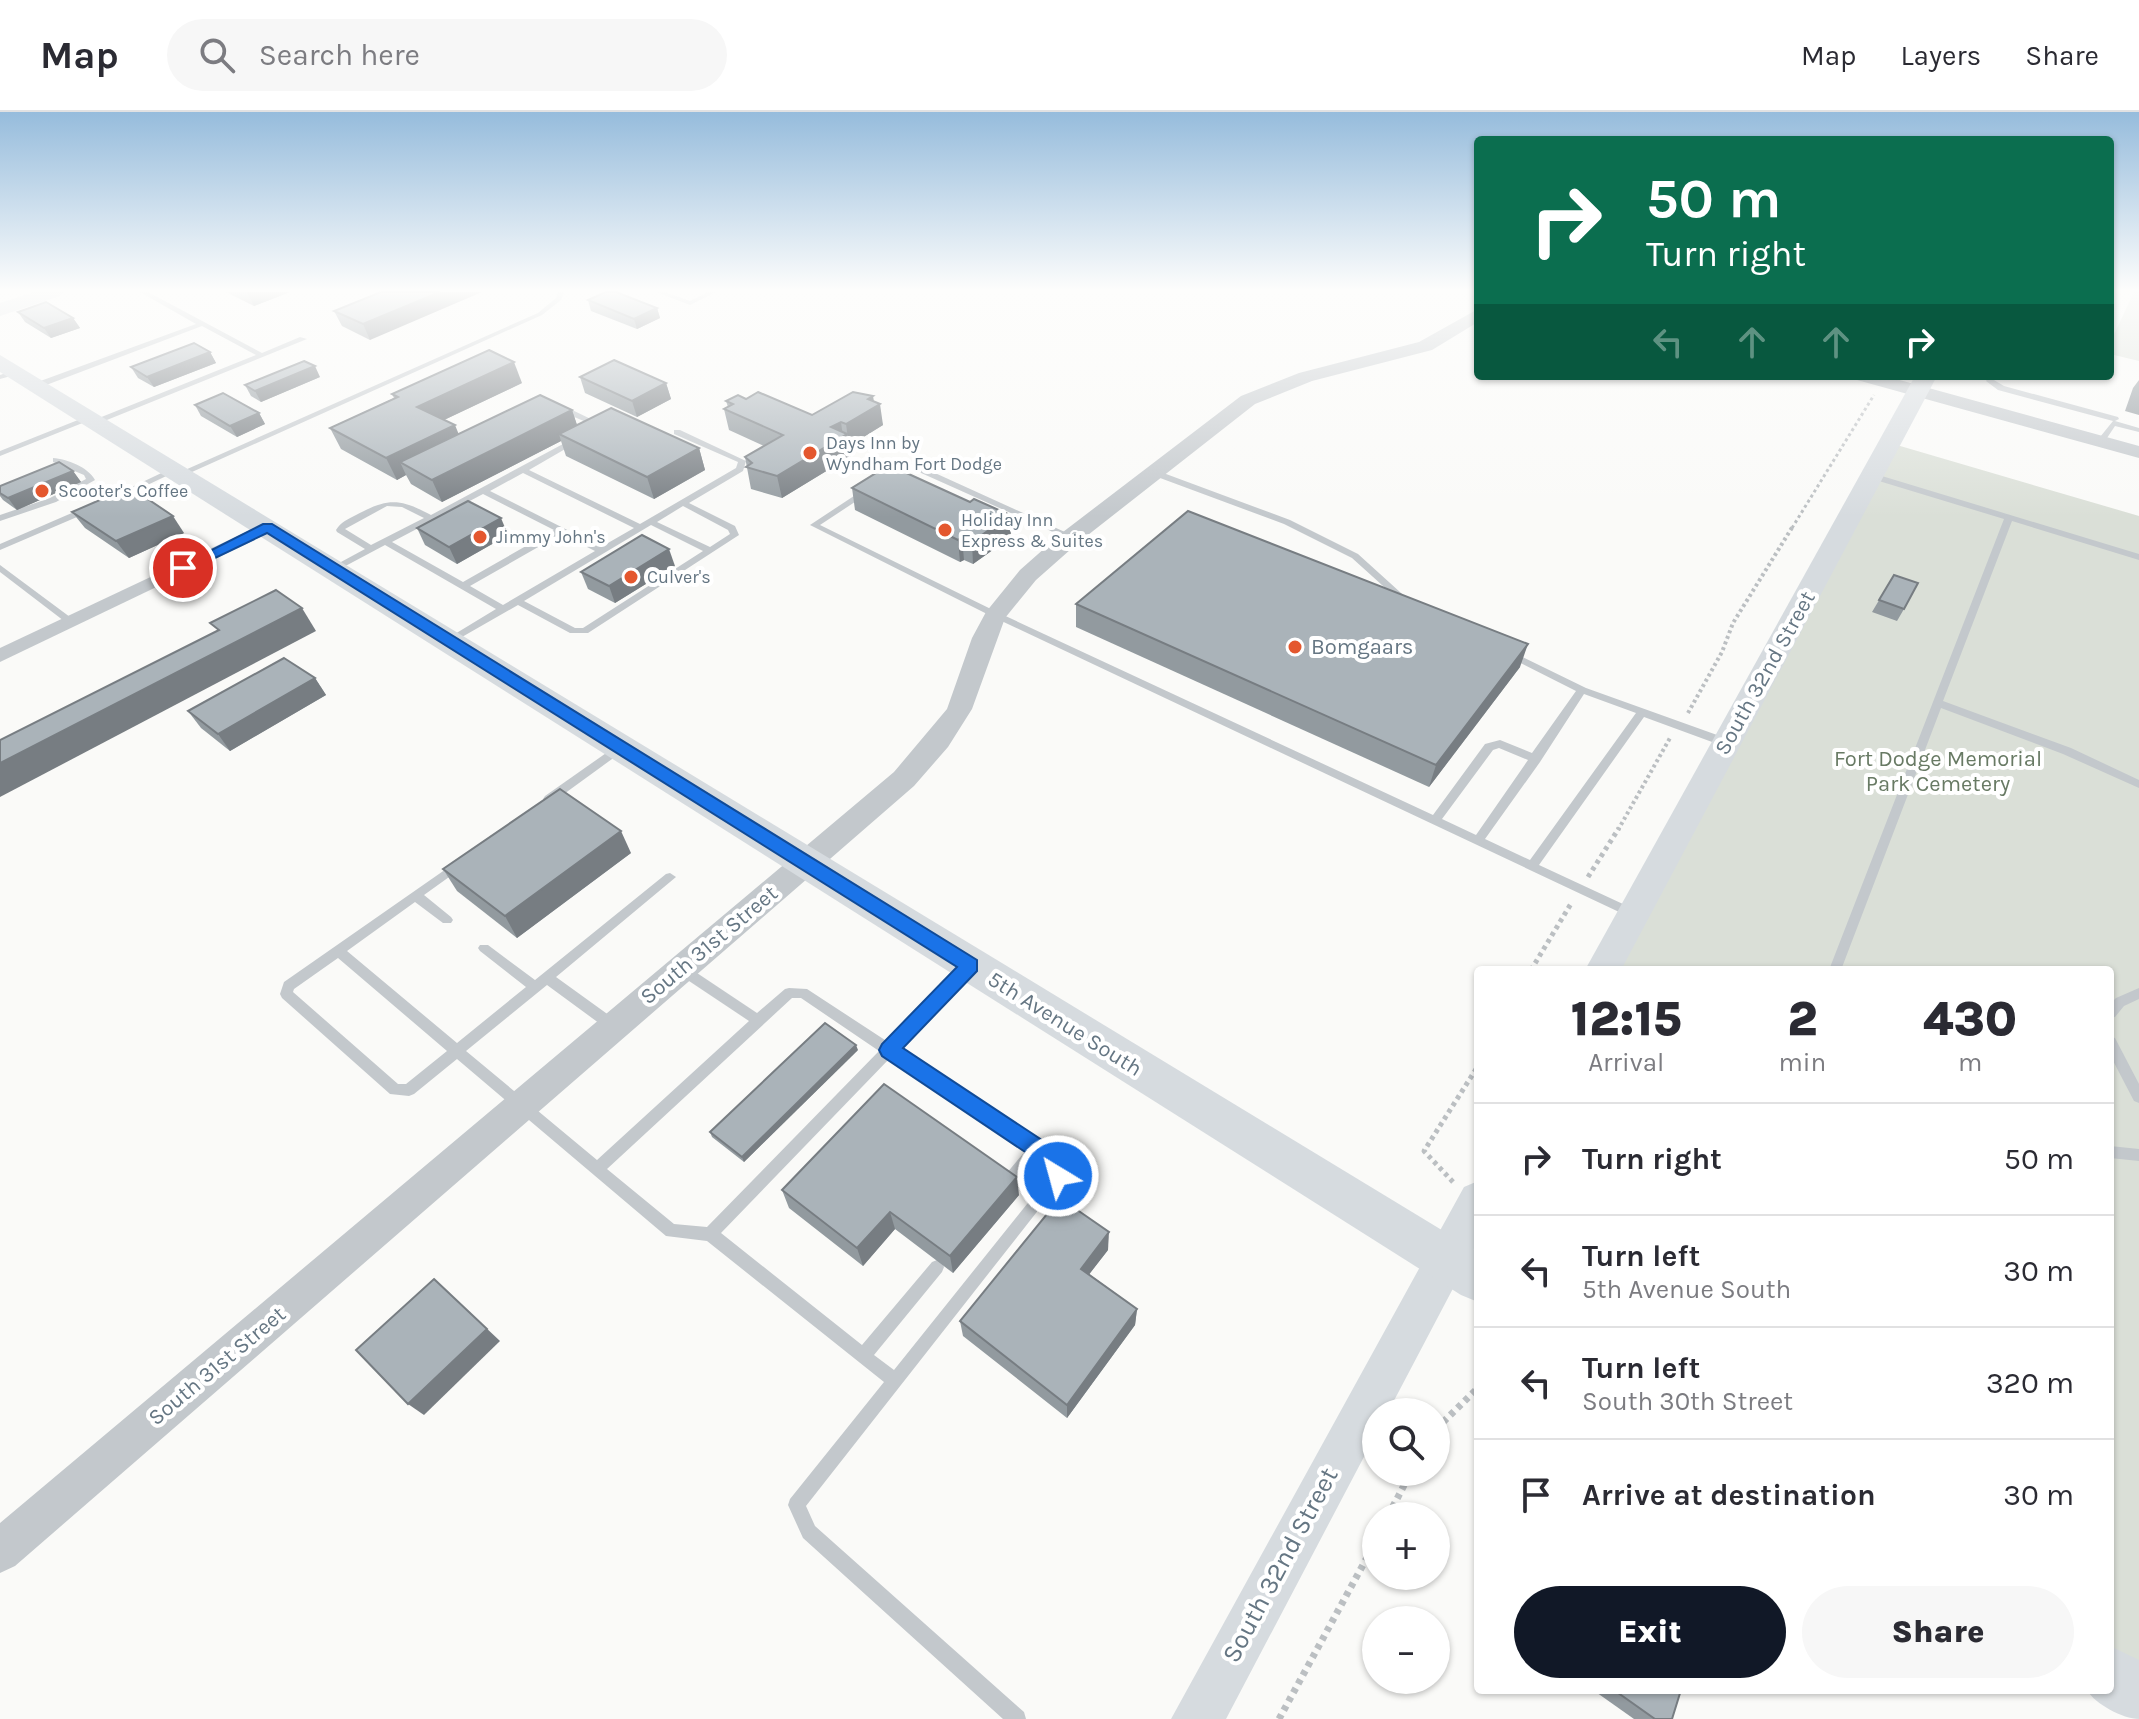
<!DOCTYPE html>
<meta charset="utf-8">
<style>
body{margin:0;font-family:Karla,sans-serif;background:#f7f7f7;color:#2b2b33;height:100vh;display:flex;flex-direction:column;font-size:30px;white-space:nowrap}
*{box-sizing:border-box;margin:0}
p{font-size:26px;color:#7c7c81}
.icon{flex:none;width:44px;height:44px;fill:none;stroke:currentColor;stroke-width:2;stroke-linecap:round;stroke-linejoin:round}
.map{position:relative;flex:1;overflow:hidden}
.drawer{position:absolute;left:1474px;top:854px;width:640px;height:728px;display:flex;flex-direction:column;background:#fff;border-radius:8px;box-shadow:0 2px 6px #0004}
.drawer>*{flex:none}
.hud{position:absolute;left:1474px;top:24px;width:640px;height:244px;border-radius:8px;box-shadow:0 2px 6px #0004;background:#0b6e4f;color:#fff;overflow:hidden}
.buttons{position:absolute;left:1362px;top:1286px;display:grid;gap:16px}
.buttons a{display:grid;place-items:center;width:88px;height:88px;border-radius:50%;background:#fff;box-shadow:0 2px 6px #0004;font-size:40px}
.pin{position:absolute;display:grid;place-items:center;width:68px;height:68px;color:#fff;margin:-34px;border:4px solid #fff;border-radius:50%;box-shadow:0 2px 8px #0007}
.me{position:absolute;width:88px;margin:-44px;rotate:323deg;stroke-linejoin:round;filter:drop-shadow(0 0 6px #0008)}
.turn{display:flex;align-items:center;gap:28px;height:168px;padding:0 40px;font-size:36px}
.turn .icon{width:104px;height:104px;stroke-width:2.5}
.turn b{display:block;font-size:56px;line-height:68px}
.lanes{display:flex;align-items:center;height:76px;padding:0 40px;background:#0003;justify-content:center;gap:40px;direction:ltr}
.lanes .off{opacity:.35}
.eta{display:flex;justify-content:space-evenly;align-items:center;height:136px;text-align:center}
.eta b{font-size:48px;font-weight:800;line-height:56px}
.cta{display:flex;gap:16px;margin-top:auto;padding:16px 40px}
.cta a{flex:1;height:92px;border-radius:48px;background:#111827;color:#fff;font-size:32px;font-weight:800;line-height:92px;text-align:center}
.cta a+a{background:#f7f7f7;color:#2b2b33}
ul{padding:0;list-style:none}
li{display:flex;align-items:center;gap:24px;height:112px;padding:0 40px;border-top:2px solid #e1e1e2}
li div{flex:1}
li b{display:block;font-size:30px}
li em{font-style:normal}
header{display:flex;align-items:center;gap:48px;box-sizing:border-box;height:112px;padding:0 40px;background:#fff;border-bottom:2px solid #e1e1e2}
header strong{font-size:38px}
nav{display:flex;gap:44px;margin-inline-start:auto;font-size:28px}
.search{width:560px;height:72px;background:#f7f7f7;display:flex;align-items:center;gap:20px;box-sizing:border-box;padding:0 28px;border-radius:44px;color:#7c7c81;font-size:30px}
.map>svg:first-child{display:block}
.green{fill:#dadfd7}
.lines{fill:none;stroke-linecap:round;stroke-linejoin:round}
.path-far3{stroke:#bbbfc2;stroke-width:3;stroke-dasharray:3 3;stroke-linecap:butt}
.path-far2{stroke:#bbbfc2;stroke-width:4;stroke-dasharray:3 3;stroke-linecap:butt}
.path-far1{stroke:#bbbfc2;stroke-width:5;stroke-dasharray:4 4;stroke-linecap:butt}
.path{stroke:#bbbfc2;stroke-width:7;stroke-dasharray:5 5;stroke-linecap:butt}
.service{fill:#c3c8cc;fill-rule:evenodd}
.minor{fill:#c3c8cc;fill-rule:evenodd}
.tertiary{fill:#c3c8cc;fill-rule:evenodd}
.secondary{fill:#d6dbdf;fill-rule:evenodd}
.primary{fill:#d6dbdf;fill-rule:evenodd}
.wall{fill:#929a9f}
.shaded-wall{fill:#777d82}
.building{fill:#aab3b9;stroke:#777d82;stroke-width:2}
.route{fill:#1a73e8;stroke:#114b97;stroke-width:2}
.poi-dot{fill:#e4572e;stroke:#fff;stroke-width:3}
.labels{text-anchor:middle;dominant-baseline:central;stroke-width:8;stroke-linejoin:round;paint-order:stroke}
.far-poi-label{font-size:18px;fill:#657683;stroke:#fff;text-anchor:start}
.poi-label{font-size:22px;fill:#657683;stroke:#fff;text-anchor:start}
.street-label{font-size:22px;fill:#657683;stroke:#fff}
.park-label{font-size:22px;fill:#687a64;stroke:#fff}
.near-street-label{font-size:26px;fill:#657683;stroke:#fff}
</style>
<header>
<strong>Map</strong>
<div class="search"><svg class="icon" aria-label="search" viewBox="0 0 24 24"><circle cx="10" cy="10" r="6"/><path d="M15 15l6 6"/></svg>Search here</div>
<nav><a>Map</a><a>Layers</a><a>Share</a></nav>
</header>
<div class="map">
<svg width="2139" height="1607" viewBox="0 0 2139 1607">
<rect width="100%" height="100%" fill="#fafaf8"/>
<g class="green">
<path d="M2134 180H2139V249L2110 242V231Z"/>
<path d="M1890 331 2139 404V1581L2110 1563V858H1603Z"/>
</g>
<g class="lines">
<path class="path-far3" d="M1792 416 1874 283"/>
<g class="path-far2">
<path d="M1688 601 1722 540 1733 511 1793 414"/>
<path d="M1618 718 1670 626"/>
</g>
<g class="path-far1">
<path d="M1588 765 1619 716"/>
<path d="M1531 858 1572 790"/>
<path d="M1453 1070 1424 1039 1478 954"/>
</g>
<g class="path">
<path d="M1436 1317 1478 1276"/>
<path d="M1388 1404 1411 1360"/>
<path d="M1279 1607 1376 1429"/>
</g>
<g class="service">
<path d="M140 180H148L262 241 300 225 307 227 97 312H94V308L256 243 202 214 41 275H35V271L196 212Z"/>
<path d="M558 180H564L561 188 542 203 183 364 176 362 538 201 556 186Z"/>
<path d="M656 180H665L690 189 708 180H716L690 193Z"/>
<path d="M15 258H18V262L0 267V263Z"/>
<path d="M1989 264H1997L1994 268 2004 274 2118 305 2119 307 2115 309 2139 316V320L2115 314 2103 332H2097L2096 330 2113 309 1998 278 1986 269Z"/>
<path d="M558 294H564L601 312 598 318H592L593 313 558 298Z"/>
<path d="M88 304 95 306 0 344V339Z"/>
<path d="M674 318H680L746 349 743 359 689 391 735 414 739 423 588 521H570L518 493 448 533 445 532V528L496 497 385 433 336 459H330L328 457 365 437 337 420 336 418C341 410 348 407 356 403 388 386 399 386 431 403L576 325H579V329L529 358 640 412 736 356 738 350 674 322ZM523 361 634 416 601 435 490 379ZM483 382 554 418 463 470 392 430ZM387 394 402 395 424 406 371 433 345 417ZM683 394 728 418 730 422 710 435 657 410ZM651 413 703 439 583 516H575L524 489ZM561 422 595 439 503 493 470 474Z"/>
<path d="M53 346C67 347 88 355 95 368L56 390 0 409V403L50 386 86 367 84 363 53 350Z"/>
<path d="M907 351H913L1078 426 1074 429 1071 428 910 356 891 368H885V364Z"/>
<path d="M172 356 179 358 122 385 115 383Z"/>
<path d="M1152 359H1158L1290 408 1358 442 1411 490 1406 493 1403 492 1352 446 1284 412 1152 363Z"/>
<path d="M1872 361 2139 442V448L2012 409 1943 589 2071 636 2139 668V676L2063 642 1941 596 1841 858H1829L2004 407 1869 366 1868 364Z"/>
<path d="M863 378 870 380 820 413 999 501 1433 703 1485 632 1500 628 1532 641 1576 579 1505 543 1503 541 1508 538 1586 576 1731 628 1732 631 1731 634H1723L1644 605 1539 753 1638 799 1640 802 1638 805 1634 807 993 505 810 413ZM1584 582 1636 601 1530 748 1485 727 1540 650ZM1499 636 1528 648 1476 723 1442 707 1493 638Z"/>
<path d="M88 394 92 397 91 399 0 438V432Z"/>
<path d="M0 453 74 508V512H68L0 460Z"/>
<path d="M619 632 624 636 623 639 553 690H545L543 687 545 684Z"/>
<path d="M459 748 465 752 463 755 424 783 451 805 453 808 451 811H443L415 790 347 839 457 931 526 875 480 839 478 836 480 833H488L535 868 666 762 670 761 676 765 556 865 617 909 618 913 617 917 612 918 607 917 547 873 466 939 597 1048 749 909 677 861 675 857 677 853H685L757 901 785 877 789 876 807 877 888 930 966 850H974L976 854 974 858 898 937 1061 1044 1065 1064 806 1394 815 1414 1024 1600 1026 1607H1003L803 1426 788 1393 790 1387 884 1270 707 1129 666 1124 457 947 414 982 409 984 390 982 282 886 280 882 284 870ZM338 846 447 939 406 972H398L293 880 294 877ZM792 886H801L879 939 707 1115 674 1112 607 1057ZM890 946 1027 1037 1000 1069 998 1074 1000 1079 1005 1081 1010 1079 1038 1045 1049 1052 1051 1062 894 1258 874 1243 942 1160 944 1155 942 1150 937 1148 932 1150 862 1233 721 1121Z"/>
<path d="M2139 876V887L2124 894 2115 905 2110 906V892L2116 886Z"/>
<path d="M2110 924 2115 926 2139 972V991L2134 989 2110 943Z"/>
<path d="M2110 1034 2139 1037V1049L2110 1046Z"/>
</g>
<path class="minor" d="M267 410 276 415 273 419 0 550V536Z"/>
<g class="tertiary">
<path d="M1478 197V210L1432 238 1312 269 1255 292 1079 430 1036 468 1005 506 972 597 948 635 914 674 15 1454 0 1461V1411L894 660 947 597 972 526 986 500 1020 458 1063 420 1241 284 1299 261 1419 230Z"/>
<path d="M1855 264H1885L2139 334V346L1857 268Z"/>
</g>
<g class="secondary">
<path d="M34 180H63L60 184 0 204V191Z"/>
<path d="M1915 264H1937L1621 858H1585Z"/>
<path d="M1478 1069V1129L1388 1300H1376V1322L1226 1607H1171L1464 1075Z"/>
</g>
<g class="primary">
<path d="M0 243 1478 1140V1190L1461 1183 0 260Z"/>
<path d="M2110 1534 2139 1548V1607C2123 1607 2095 1592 2087 1578H2110Z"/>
</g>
</g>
<g class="wall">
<path d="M226 180H290L254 194Z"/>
<path d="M381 180 370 228 342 214 334 199Z"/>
<path d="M588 188 657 196 660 206 637 217 591 199Z"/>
<path d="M18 200 73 206 80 216 51 226 25 210Z"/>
<path d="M210 240 216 251 154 275 138 266 131 255Z"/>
<path d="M320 265 261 290 251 284 245 273Z"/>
<path d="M580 265 666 271 671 287 637 305 585 281Z"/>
<path d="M2139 268V303L2125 299 2133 276Z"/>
<path d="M522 271 444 308 458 322 572 298 577 313 699 336 705 358 654 387 566 344 561 329 442 390 411 372 406 363 397 368 341 337 330 316 394 286 392 282Z"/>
<path d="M746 287 812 303 874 289 883 313 849 334 851 344 782 386 751 377 745 345 764 334 729 318 724 297 728 295 726 289Z"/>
<path d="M195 293 259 301 265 312 237 325 201 304Z"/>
<path d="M73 359 81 370 17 398 3 388 0 384V374Z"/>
<path d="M852 376 1011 425 973 452 964 448 960 450 855 398Z"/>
<path d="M72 400 184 421 129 446 85 416Z"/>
<path d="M417 416 508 423 457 452 425 433Z"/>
<path d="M675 454 615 491 588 477 581 460Z"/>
<path d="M1894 463 1904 497 1897 509 1872 500Z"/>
<path d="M1076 492 1520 555 1429 675 1076 515Z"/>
<path d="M315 566 326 583 230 639 201 616 188 599Z"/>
<path d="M631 741 517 826 457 779 443 757Z"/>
<path d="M858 938 744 1050 712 1025 710 1020Z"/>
<path d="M782 1078 1019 1083 953 1161 895 1117 863 1154 789 1096Z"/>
<path d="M1108 1138 1089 1162 1137 1197 1135 1213 1067 1306 963 1224 960 1209Z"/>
<path d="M1593 1578H1681L1672 1607H1634Z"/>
</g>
<g class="shaded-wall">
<path d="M247 180H290L254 194Z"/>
<path d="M440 180H482L370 228 363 212Z"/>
<path d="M657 196 660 206 637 217 634 207Z"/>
<path d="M73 206 80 216 51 226 44 216Z"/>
<path d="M210 240 216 251 154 275 147 265Z"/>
<path d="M514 250 522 271 427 316 417 295Z"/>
<path d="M315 254 320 265 261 290 255 279Z"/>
<path d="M666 271 671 287 637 305 632 289Z"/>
<path d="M873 284 875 295 880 292 883 313 849 334 846 312 868 287Z"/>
<path d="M572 298 579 319 559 322 561 329 442 390 432 368Z"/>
<path d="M259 301 265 312 237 325 230 314Z"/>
<path d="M841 310 843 325 847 322 851 344 782 386 777 364 831 315Z"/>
<path d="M455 313 464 335 400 350 406 363 397 368 386 346Z"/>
<path d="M699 336 705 358 654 387 647 365Z"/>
<path d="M73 359 81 370 17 398 8 386Z"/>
<path d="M1010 403 1011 425 973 452 972 430Z"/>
<path d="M173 404 184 421 129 446 116 429Z"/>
<path d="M501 406 508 423 457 452 449 435Z"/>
<path d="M962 425 964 448 960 450 958 428Z"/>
<path d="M669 437 675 454 615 491 609 474Z"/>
<path d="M302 496 316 519 0 685V651Z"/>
<path d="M1528 532 1520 555 1429 675 1436 653Z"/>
<path d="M315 566 326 583 230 639 218 622Z"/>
<path d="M621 719 631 741 517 826 505 804Z"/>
<path d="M856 933 858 938 744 1050 742 1045Z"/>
<path d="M1017 1065 1019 1083 953 1161 950 1144Z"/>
<path d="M890 1100 895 1117 863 1154 857 1136Z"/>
<path d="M1109 1120 1108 1138 1081 1173V1157Z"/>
<path d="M434 1167 500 1229 424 1303 408 1292Z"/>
<path d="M1137 1197 1135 1213 1067 1306V1293Z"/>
</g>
<g class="building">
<path d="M381 180H440L363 212 334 199Z"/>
<path d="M606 180H616L657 196 634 207 588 188Z"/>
<path d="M46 190 73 206 44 216 18 200Z"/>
<path d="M194 231 210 240 147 265 131 255Z"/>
<path d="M489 238 514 250 417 295 455 313 386 346 330 316 398 285 392 282Z"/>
<path d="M614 248 666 271 632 289 580 265Z"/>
<path d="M304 249 315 254 255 279 245 273Z"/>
<path d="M758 280 812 303 853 280 873 284 868 287 880 292 846 312 841 310 831 315 847 322 777 364 746 355 752 351 745 345 783 323 724 297 733 292 726 289 738 283 746 287Z"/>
<path d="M223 281 259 301 230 314 195 293Z"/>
<path d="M540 283 572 298 432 368 400 350Z"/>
<path d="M611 296 699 336 647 365 559 322Z"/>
<path d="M59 350 73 359 8 386 0 381V374Z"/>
<path d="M889 353 970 390 974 387 1010 403 972 430 962 425 958 428 852 376Z"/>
<path d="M130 375 173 404 116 429 72 400Z"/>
<path d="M468 389 501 406 449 435 417 416Z"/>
<path d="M1188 399 1528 532 1436 653 1076 492Z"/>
<path d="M642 423 669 437 609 474 581 460Z"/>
<path d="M1894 463 1918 471 1904 497 1879 488Z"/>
<path d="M276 478 302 496 0 651V628L219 518 210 511Z"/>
<path d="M284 546 315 566 218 622 188 599Z"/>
<path d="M560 677 621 719 505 804 443 757Z"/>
<path d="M825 911 856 933 742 1045 710 1020Z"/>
<path d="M884 972 1017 1065 950 1144 890 1100 857 1136 782 1078Z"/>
<path d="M1060 1086 1109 1120 1081 1157 1137 1197 1067 1293 960 1209Z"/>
<path d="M434 1167 487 1217 408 1292 356 1238Z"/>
<path d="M1614 1578H1681L1672 1607H1655Z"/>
</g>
<linearGradient id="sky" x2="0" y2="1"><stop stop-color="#96bcdc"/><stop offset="0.44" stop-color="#fdfdfc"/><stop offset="1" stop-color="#fdfdfc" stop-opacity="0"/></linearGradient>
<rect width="2139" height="405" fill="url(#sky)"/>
<path class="route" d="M263 412H272L977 848V859L903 936 1063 1042 1069 1064 1065 1071 1058 1074 1050 1071 1046 1054 882 944 879 938 882 932 957 855 267 421 188 459 176 456Z"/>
<g class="poi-dot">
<circle cx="810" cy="341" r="8"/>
<circle cx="42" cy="379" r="8"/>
<circle cx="945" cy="418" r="8"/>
<circle cx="480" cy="425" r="8"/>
<circle cx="631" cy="465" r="8"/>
<circle cx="1295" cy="535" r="8"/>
</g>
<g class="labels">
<g class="far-poi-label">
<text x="826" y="331">Days Inn by<tspan x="826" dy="21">Wyndham Fort Dodge</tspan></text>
<text x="58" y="379">Scooter's Coffee</text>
<text x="961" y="408">Holiday Inn<tspan x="961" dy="21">Express &amp; Suites</tspan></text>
<text x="496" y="425">Jimmy John's</text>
<text x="647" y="465">Culver's</text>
</g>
<g class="poi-label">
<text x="1311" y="535">Bomgaars</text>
</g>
<g class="street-label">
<text transform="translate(1765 561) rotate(-61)">South 32nd Street</text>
<text transform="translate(709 833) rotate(-40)">South 31st Street</text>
<text transform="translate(1065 912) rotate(32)">5th Avenue South</text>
<text transform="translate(217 1254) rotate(-40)">South 31st Street</text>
</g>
<g class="park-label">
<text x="1938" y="647">Fort Dodge Memorial<tspan x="1938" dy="25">Park Cemetery</tspan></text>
</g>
<g class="near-street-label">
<text transform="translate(1280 1453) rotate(-62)">South 32nd Street</text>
</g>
</g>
</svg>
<div class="buttons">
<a><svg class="icon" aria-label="search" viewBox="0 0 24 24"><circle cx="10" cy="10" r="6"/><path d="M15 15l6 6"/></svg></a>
<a>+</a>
<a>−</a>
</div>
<div class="pin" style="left:183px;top:456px;background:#d93025"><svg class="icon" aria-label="arrive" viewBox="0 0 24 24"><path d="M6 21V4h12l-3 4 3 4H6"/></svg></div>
<svg class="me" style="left:1058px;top:1064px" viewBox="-20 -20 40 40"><circle r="17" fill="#1a73e8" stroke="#fff" stroke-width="3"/><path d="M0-11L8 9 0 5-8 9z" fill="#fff"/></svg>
<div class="hud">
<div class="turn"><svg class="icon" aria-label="right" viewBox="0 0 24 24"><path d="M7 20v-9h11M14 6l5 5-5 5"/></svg><div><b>50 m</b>Turn right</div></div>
<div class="lanes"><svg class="icon off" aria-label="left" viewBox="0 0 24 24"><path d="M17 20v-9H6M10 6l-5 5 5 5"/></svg><svg class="icon off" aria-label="ahead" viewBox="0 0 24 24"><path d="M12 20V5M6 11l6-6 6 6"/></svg><svg class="icon off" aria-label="ahead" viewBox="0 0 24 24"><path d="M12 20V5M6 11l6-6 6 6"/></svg><svg class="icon" aria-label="right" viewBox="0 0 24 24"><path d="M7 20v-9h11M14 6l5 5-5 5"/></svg></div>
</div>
<section class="drawer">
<div class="eta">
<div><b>12:15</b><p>Arrival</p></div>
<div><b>2</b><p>min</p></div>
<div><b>430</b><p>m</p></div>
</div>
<ul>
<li><svg class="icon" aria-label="right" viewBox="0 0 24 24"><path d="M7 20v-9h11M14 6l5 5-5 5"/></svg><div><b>Turn right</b></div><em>50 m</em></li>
<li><svg class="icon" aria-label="left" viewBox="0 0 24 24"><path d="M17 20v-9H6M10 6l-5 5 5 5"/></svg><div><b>Turn left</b><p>5th Avenue South</p></div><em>30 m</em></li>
<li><svg class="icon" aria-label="left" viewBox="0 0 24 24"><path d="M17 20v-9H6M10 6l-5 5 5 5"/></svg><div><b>Turn left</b><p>South 30th Street</p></div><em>320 m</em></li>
<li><svg class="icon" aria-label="arrive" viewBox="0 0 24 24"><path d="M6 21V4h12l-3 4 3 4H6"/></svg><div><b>Arrive at destination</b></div><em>30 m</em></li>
</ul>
<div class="cta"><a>Exit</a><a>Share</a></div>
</section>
</div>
